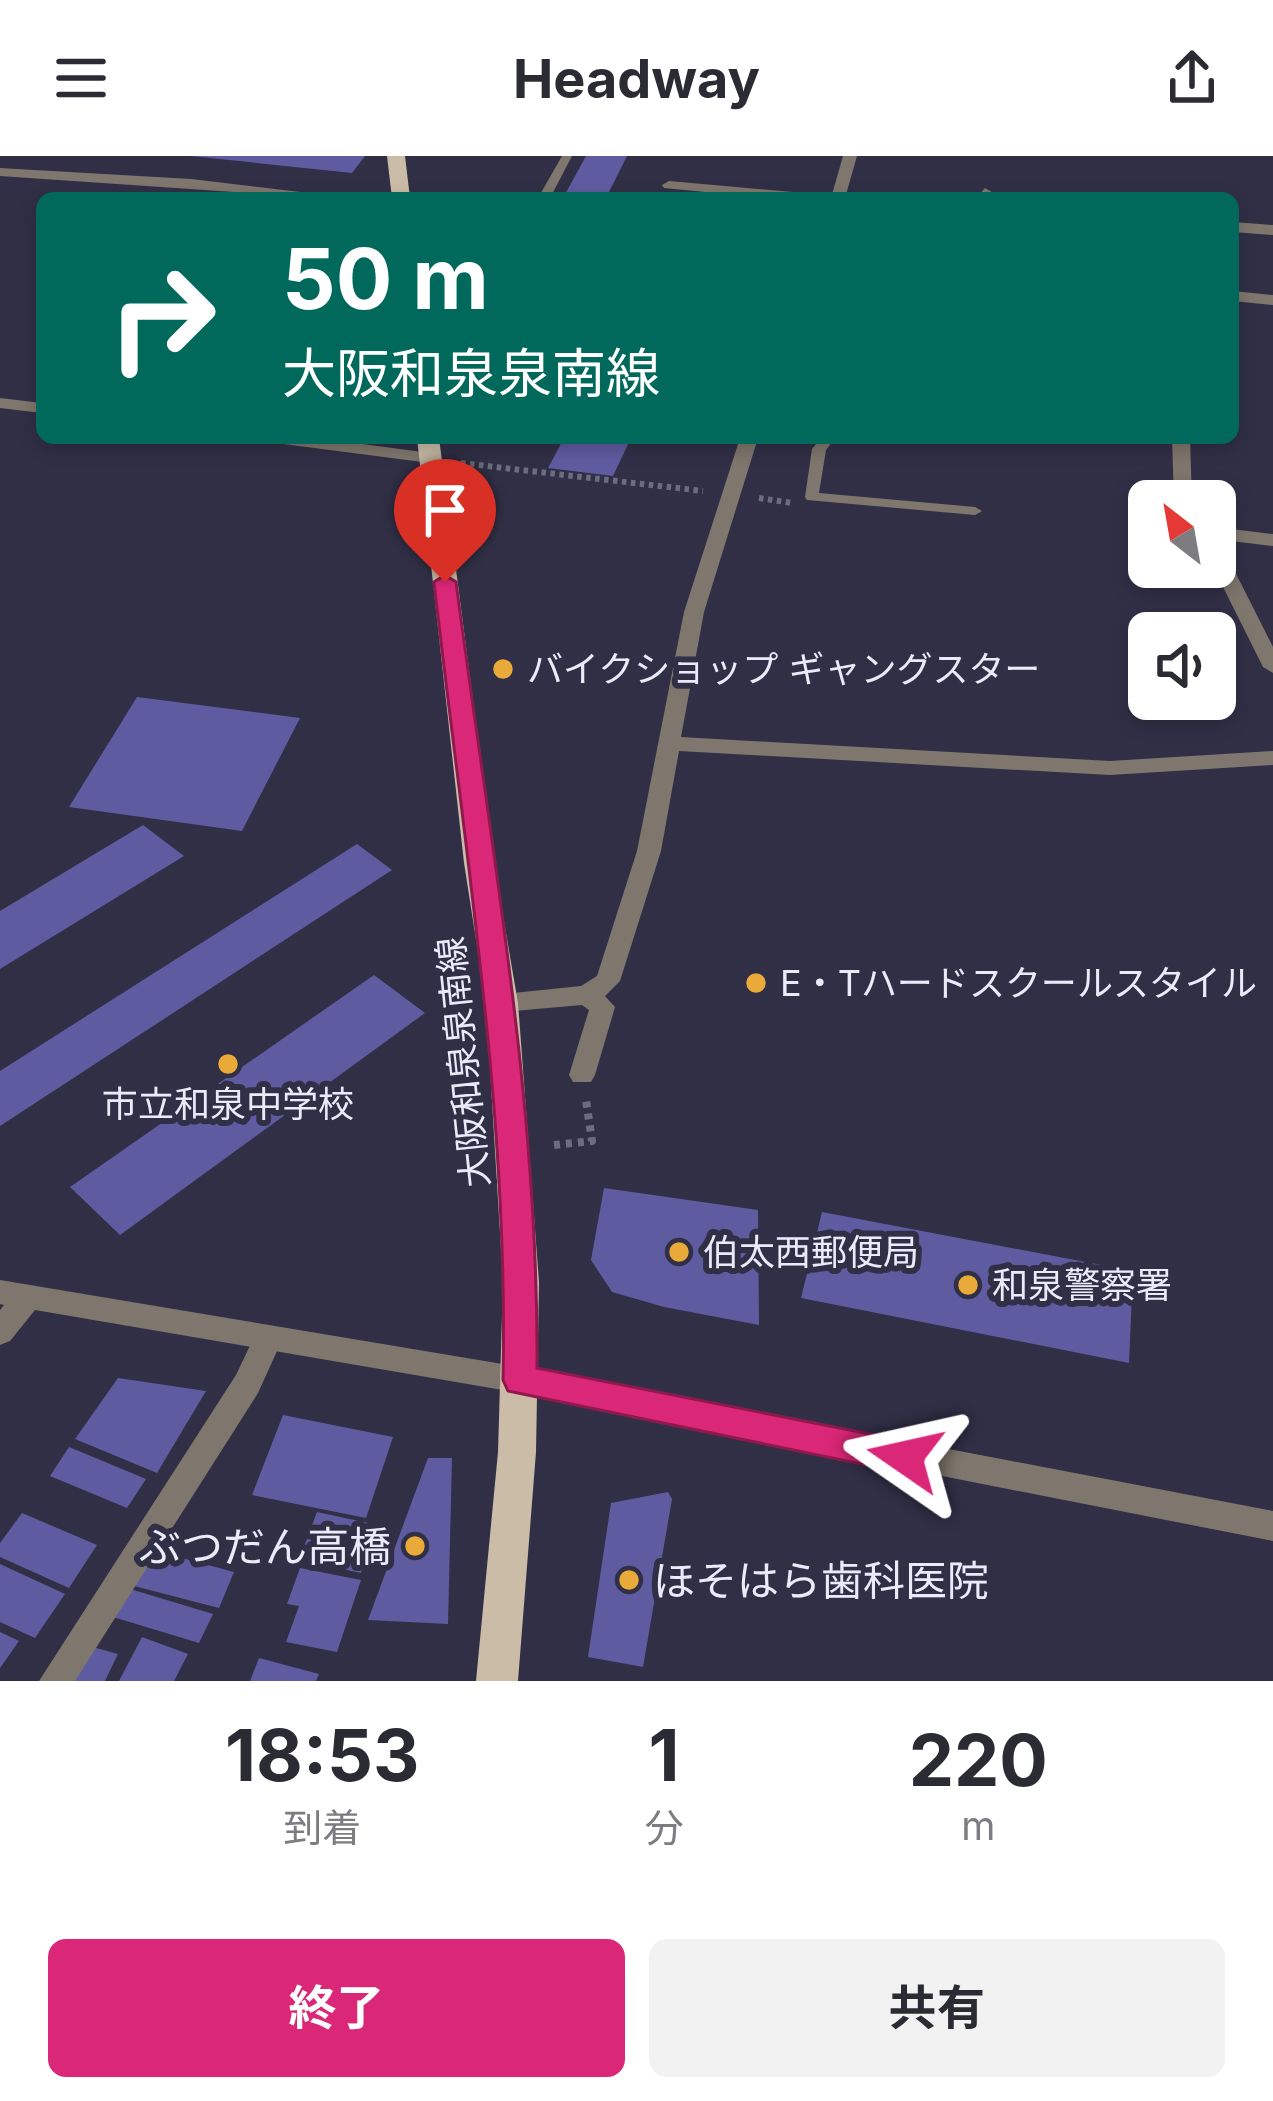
<!DOCTYPE html>
<html lang="ja">
<meta charset="utf-8">
<style>
body{margin:0;font-family:Inter,"Noto Sans JP",sans-serif;background:#f2f2f3;color:#2b2b33;height:100vh;display:flex;flex-direction:column;font-size:45px;white-space:nowrap}
*{box-sizing:border-box;margin:0}
p{font-size:39px;color:#7c7c81}
.icon{flex:none;width:66px;height:66px;fill:none;stroke:currentColor;stroke-width:2;stroke-linecap:round;stroke-linejoin:round}
.map{position:relative;height:1525px;overflow:hidden}
.side{display:flex;flex-direction:column;background:#fff;flex:1}
.side>*{flex:none}
.top-card{position:absolute;left:36px;top:36px;width:1203px;height:252px;border-radius:18px;box-shadow:0 6px 18px #0003;background:#00695c;color:#fff;overflow:hidden}
.needle{width:78px;rotate:329deg}
.controls{position:absolute;left:1128px;top:324px;display:grid;gap:24px}
.controls a{display:grid;place-items:center;width:108px;height:108px;border-radius:18px;background:#fff;box-shadow:0 6px 18px #0003;font-size:60px}
.pin{position:absolute;display:grid;place-items:center;width:102px;height:102px;color:#fff;margin:-123px -51px;border-radius:50% 50% 50% 0;rotate:-45deg;box-shadow:0 0 12px #0007}
.pin .icon{rotate:45deg}
.me{position:absolute;width:132px;margin:-66px;rotate:281deg;stroke-linejoin:round;filter:drop-shadow(0 0 9px #0008)}
.turn{display:flex;align-items:center;gap:42px;height:252px;padding:0 48px;font-size:54px}
.turn .icon{width:156px;height:156px;stroke-width:2.5}
.turn b{display:block;font-size:84px;line-height:102px}
.eta{display:flex;justify-content:space-evenly;align-items:center;height:204px;text-align:center}
.eta b{font-size:72px;font-weight:700;line-height:84px}
.cta{display:flex;gap:24px;margin-top:auto;padding:24px 48px}
.cta a{flex:1;height:138px;border-radius:18px;background:#db2777;color:#fff;font-size:48px;font-weight:700;line-height:138px;text-align:center}
.cta a+a{background:#f2f2f3;color:#2b2b33}
header{display:flex;justify-content:space-between;align-items:center;height:156px;padding:0 48px;background:#fff;font-size:54px;font-weight:700}
.map>svg:first-child{display:block}
.building{fill:#5f5ba0}
.lines{fill:none;stroke-linecap:round;stroke-linejoin:round}
.path-far1{stroke:#6c6c80;stroke-width:6;stroke-dasharray:4.5 4.5;stroke-linecap:butt}
.path{stroke:#6c6c80;stroke-width:8;stroke-dasharray:6 6;stroke-linecap:butt}
.service{fill:#7f776d;fill-rule:evenodd}
.minor{fill:#7f776d;fill-rule:evenodd}
.tertiary{fill:#7f776d;fill-rule:evenodd}
.primary{fill:#cbbca7;fill-rule:evenodd}
.route{fill:#db2777;stroke:#8e194d;stroke-width:3}
.poi-dot{fill:#eaaa39;stroke:#302f46;stroke-width:4.5}
.labels{text-anchor:middle;dominant-baseline:central;stroke-width:12;stroke-linejoin:round;paint-order:stroke}
.poi-label{font-size:36px;fill:#eaebf9;stroke:#302f46;text-anchor:start}
.street-label{font-size:36px;fill:#eaebf9;stroke:#302f46}
.near-poi-label{font-size:42px;fill:#eaebf9;stroke:#302f46;text-anchor:end}
</style>
<header><svg class="icon" aria-label="menu" viewBox="0 0 24 24"><path d="M4 6h16M4 12h16M4 18h16"/></svg>Headway<svg class="icon" aria-label="share" viewBox="0 0 24 24"><path d="M12 15V3M7 8l5-5 5 5M5 13v7h14v-7"/></svg></header>
<div class="map">
<svg width="1273" height="1525" viewBox="0 0 1273 1525">
<rect width="100%" height="100%" fill="#302f46"/>
<g class="building">
<path d="M191 0H365L352 17Z"/>
<path d="M586 0H627L606 42H563Z"/>
<path d="M564 282H631L613 320 548 312Z"/>
<path d="M137 541 300 562 242 675 69 651Z"/>
<path d="M143 669 184 700 0 813V755Z"/>
<path d="M357 688 392 714 0 970V915Z"/>
<path d="M374 819 425 857 120 1079 70 1031Z"/>
<path d="M604 1032 758 1054 759 1169 664 1151 612 1136 591 1104Z"/>
<path d="M822 1056 1133 1115 1129 1207 801 1142Z"/>
<path d="M118 1222 206 1235 157 1317 75 1283Z"/>
<path d="M283 1259 393 1281 366 1362 252 1339Z"/>
<path d="M69 1291 146 1323 127 1352 50 1320Z"/>
<path d="M428 1302H452L448 1468 368 1464Z"/>
<path d="M668 1336 672 1343 643 1511 588 1501 611 1347Z"/>
<path d="M317 1356 378 1369 361 1417 299 1404Z"/>
<path d="M22 1357 97 1389 69 1432 0 1401V1387Z"/>
<path d="M152 1394 234 1416 219 1452 134 1430Z"/>
<path d="M0 1408 65 1438 35 1482 0 1466Z"/>
<path d="M300 1412 361 1424 337 1496 286 1486 299 1450 287 1448Z"/>
<path d="M127 1432 213 1458 199 1487 113 1461Z"/>
<path d="M0 1476 19 1485 0 1512Z"/>
<path d="M142 1481 188 1498 174 1525H119Z"/>
<path d="M82 1488 118 1498 105 1525H62Z"/>
<path d="M259 1502 319 1518 316 1525H250Z"/>
</g>
<g class="lines">
<g class="path-far1">
<path d="M461 307 703 335"/>
<path d="M759 342 792 347"/>
</g>
<path class="path" d="M554 989 592 985 586 944"/>
<g class="service">
<path d="M562 0H572L550 42H538Z"/>
<path d="M821 282H835L826 294 819 337 975 351 982 355 975 359 807 344 805 341 812 293Z"/>
</g>
<g class="minor">
<path d="M843 0H857L845 42H831Z"/>
<path d="M0 12 191 23 317 38 324 42 0 20Z"/>
<path d="M669 25 815 38 822 42H766L664 32 662 29Z"/>
<path d="M985 32 992 36 990 42H976Z"/>
<path d="M1233 66 1273 69V79L1233 76Z"/>
<path d="M1233 135 1273 139V149L1233 145Z"/>
<path d="M0 242 42 247V257L0 252Z"/>
<path d="M267 282H317L430 297 439 302 430 307 276 287Z"/>
<path d="M740 282H758L704 456 681 581 1110 605 1273 595V609L1110 619 679 595 661 695 620 825 605 840 615 851 595 919 591 926H573L569 919 589 854 582 849 502 856 493 854 489 847 493 840 502 838 581 830 597 820 637 695 684 456Z"/>
<path d="M1172 282H1190L1192 345H1174Z"/>
<path d="M1215 371 1273 378V390L1215 383Z"/>
<path d="M1215 390 1225 396 1273 491V517L1263 511 1213 411Z"/>
<path d="M267 1171 277 1175 282 1184 258 1237 75 1525H39L236 1219 257 1175Z"/>
</g>
<path class="tertiary" d="M0 1124 520 1211 1273 1355V1385L520 1237 35 1154 10 1185 0 1189V1154L4 1149 0 1148Z"/>
<g class="primary">
<path d="M387 0H405L410 42H392Z"/>
<path d="M417 282H439L494 707 518 847 539 1126 536 1296 518 1525H476L498 1296 503 1126 486 847 464 707Z"/>
</g>
</g>
<path class="route" d="M445 419 456 426C490 687 539 948 537 1212L905 1285 918 1289 923 1301 918 1312 905 1317 508 1235 503 1224C509 956 464 692 434 426Z"/>
<g class="poi-dot">
<circle cx="503" cy="513" r="12"/>
<circle cx="756" cy="827" r="12"/>
<circle cx="228" cy="908" r="12"/>
<circle cx="679" cy="1096" r="12"/>
<circle cx="968" cy="1129" r="12"/>
<circle cx="415" cy="1390" r="12"/>
<circle cx="629" cy="1424" r="12"/>
</g>
<g class="labels">
<g class="poi-label">
<text x="527" y="513">バイクショップ ギャングスター</text>
<text x="780" y="827">E・Tハードスクールスタイル</text>
<text x="228" y="948" text-anchor="middle">市立和泉中学校</text>
<text x="703" y="1096">伯太西郵便局</text>
<text x="992" y="1129">和泉警察署</text>
</g>
<g class="street-label">
<text transform="translate(463 906) rotate(-96)">大阪和泉泉南線</text>
</g>
<g class="near-poi-label">
<text x="391" y="1390">ぶつだん高橋</text>
<text x="653" y="1424" text-anchor="start">ほそはら歯科医院</text>
</g>
</g>
</svg>
<div class="controls">
<a><svg class="needle" viewBox="-14 -14 28 28"><path d="M0-13l5 13h-10z" fill="#e53935"/><path d="M0 13l5-13h-10z" fill="#7c7c81"/></svg></a>
<a><svg class="icon" aria-label="sound" viewBox="0 0 24 24"><path d="M4 9h4l5-4v14l-5-4H4zM17 9q2 3 0 6"/></svg></a>
</div>
<div class="pin" style="left:445px;top:426px;background:#d93025"><svg class="icon" aria-label="arrive" viewBox="0 0 24 24"><path d="M6 21V4h12l-3 4 3 4H6"/></svg></div>
<svg class="me" style="left:905px;top:1301px" viewBox="-20 -20 40 40"><path d="M0-17L14 15 0 8-14 15z" fill="#db2777" stroke="#fff" stroke-width="4"/></svg>
<div class="top-card">
<div class="turn"><svg class="icon" aria-label="right" viewBox="0 0 24 24"><path d="M7 20v-9h11M14 6l5 5-5 5"/></svg><div><b>50 m</b>大阪和泉泉南線</div></div>
</div>
</div>
<section class="side">
<div class="eta">
<div><b>18:53</b><p>到着</p></div>
<div><b>1</b><p>分</p></div>
<div><b>220</b><p>m</p></div>
</div>
<div class="cta"><a>終了</a><a>共有</a></div>
</section>
